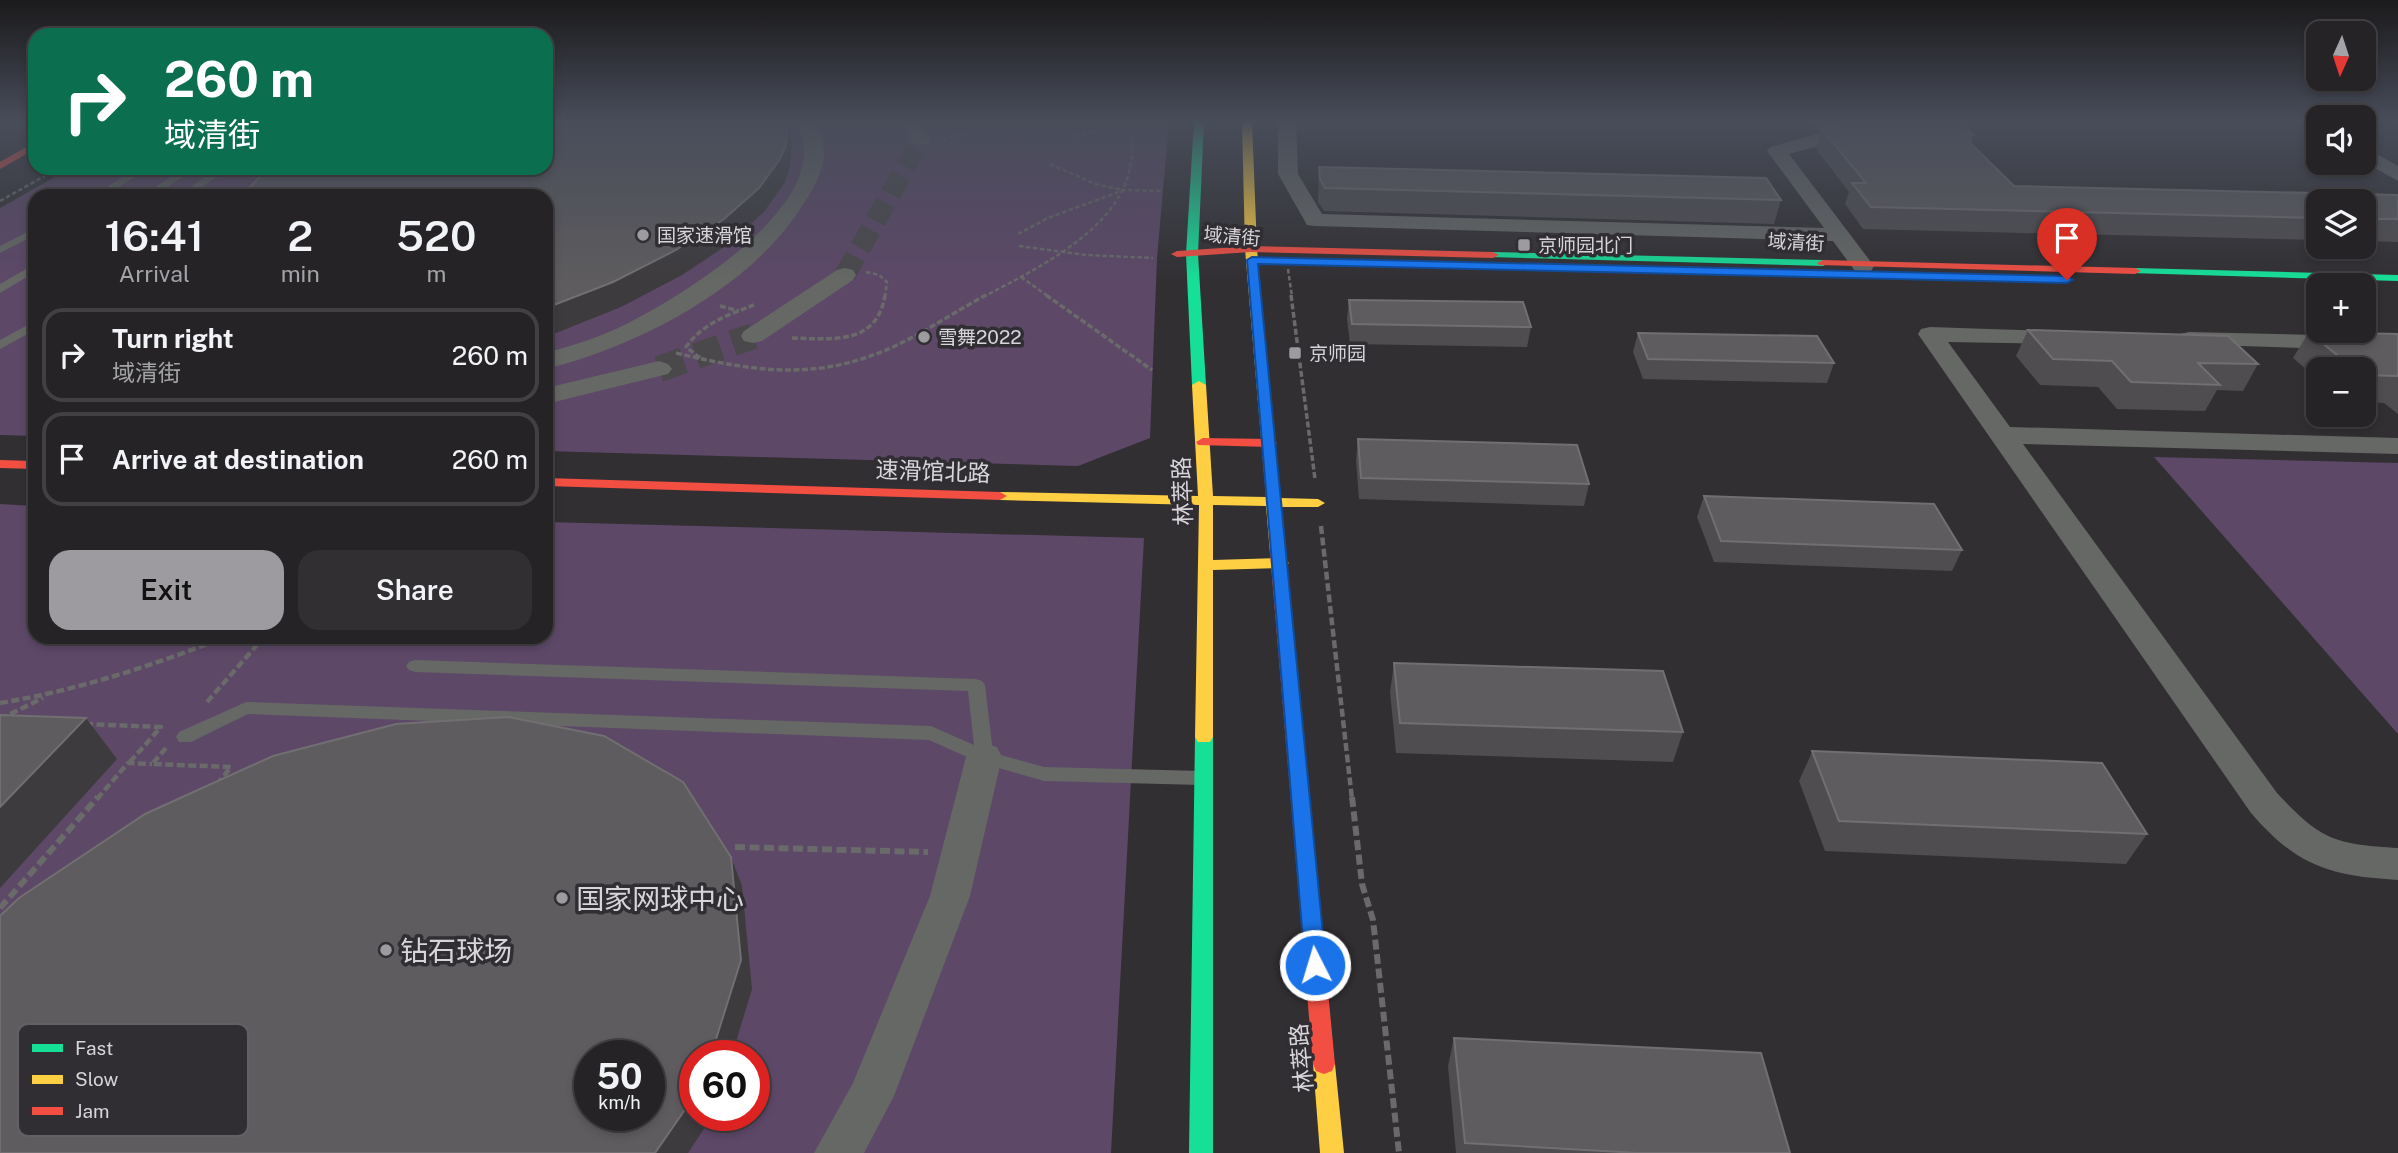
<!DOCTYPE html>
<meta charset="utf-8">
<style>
body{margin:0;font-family:"Public Sans","Noto Sans SC",sans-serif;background:#312f32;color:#f1f3f6;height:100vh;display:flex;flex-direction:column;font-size:26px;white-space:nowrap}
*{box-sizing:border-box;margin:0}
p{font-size:23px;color:#a3a4a7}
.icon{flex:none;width:38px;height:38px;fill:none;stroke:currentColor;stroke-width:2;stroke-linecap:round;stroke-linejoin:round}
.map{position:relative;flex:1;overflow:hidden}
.side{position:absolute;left:28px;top:189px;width:525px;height:455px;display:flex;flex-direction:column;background:#252326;border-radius:21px;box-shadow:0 4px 10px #0003,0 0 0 2px #424043}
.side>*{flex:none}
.guide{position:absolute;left:28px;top:28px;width:525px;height:147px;border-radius:21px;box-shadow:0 4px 10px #0003,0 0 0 2px #424043;background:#0b6e4f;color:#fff;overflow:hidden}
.needle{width:46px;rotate:183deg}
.buttons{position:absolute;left:2306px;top:21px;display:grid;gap:14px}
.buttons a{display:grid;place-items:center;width:70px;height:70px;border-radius:14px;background:#252326;box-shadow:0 4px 10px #0003,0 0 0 2px #424043;font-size:35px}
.speed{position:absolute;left:574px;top:1040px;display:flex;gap:14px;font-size:35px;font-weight:700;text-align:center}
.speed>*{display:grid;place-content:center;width:91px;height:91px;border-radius:50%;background:#252326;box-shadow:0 4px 10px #0003,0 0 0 2px #424043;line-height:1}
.speed small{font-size:18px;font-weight:400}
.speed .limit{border:10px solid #d22;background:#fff;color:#111}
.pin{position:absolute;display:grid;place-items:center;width:60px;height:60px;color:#fff;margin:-72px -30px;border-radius:50% 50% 50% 0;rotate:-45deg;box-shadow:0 0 7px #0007}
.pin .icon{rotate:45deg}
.me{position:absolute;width:77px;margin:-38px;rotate:355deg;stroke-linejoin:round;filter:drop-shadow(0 0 5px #0008)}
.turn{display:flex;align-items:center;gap:24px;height:147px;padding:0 21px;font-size:32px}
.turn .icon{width:91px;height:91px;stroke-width:2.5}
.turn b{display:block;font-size:49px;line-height:60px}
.eta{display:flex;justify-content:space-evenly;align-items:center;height:119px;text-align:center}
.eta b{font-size:42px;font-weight:600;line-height:49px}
.cta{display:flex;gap:14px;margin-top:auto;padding:14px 21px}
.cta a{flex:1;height:80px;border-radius:21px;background:#9d9b9f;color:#111;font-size:28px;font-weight:600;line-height:80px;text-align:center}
.cta a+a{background:#312f32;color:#f1f3f6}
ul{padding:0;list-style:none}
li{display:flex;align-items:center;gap:21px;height:94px;margin:0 14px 10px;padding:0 7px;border:4px solid #424043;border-radius:21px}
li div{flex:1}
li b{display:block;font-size:26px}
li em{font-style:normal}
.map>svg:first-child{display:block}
.green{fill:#5d4868;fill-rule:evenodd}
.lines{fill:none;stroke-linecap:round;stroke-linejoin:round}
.street-tunnel-far1{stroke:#4a484b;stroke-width:21;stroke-dasharray:21 10;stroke-linecap:butt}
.street-tunnel{stroke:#4a484b;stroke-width:26;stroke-dasharray:26 13;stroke-linecap:butt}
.path-far3{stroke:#696a69;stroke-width:2.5;stroke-dasharray:4.5 2.5;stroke-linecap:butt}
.path-far2{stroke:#696a69;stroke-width:3.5;stroke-dasharray:6 2.5;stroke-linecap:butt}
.path-far1{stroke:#696a69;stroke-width:4.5;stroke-dasharray:8 3.5;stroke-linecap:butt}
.path{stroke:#696a69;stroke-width:6;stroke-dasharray:10 4.5;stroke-linecap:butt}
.lane{fill:#666865;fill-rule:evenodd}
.street{fill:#666865;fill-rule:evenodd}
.fast{fill:#16e098;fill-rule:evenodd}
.slow{fill:#ffcf43;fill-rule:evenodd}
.jam{fill:#f24e42;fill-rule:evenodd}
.wall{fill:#4f4d4f}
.shaded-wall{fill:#3d3b3d}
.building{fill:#5e5c5e;stroke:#716f71;stroke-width:2;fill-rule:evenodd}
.route{fill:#1a73e8;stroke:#114b97;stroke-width:2}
.poi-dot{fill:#9d9b9f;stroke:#312e33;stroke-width:2.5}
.labels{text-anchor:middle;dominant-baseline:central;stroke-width:7;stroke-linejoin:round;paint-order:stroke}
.far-poi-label{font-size:19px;fill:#d7d5d9;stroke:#312e33;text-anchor:start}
.far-street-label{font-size:19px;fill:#d7d5d9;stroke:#312e33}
.street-label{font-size:23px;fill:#d7d5d9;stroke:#312e33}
.near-poi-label{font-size:28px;fill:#d7d5d9;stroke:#312e33;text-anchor:start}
.key{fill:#312e33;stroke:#636065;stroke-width:2}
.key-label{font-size:19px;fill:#d7d5d9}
</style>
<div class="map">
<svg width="2398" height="1153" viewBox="0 0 2398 1153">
<rect width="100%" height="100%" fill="#312f32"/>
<g class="green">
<path d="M546 121H1169L1157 258 1150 438 1078 466 546 451V196H35V436L0 435V208L71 168H546Z"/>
<path d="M2154 457 2398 463V734Z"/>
<path d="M0 504 35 506V637H546V522L1144 538 1111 1153H0ZM590 1055H649V1115H590ZM695 1055H754V1115H695Z"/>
</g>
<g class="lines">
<path class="street-tunnel-far1" d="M845 275 921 140"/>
<path class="street-tunnel" d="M659 369 753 336"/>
<g class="path-far3">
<path d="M871 121 888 130"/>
<path d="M1075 136 1135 121"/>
<path d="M943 140 964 134 974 121"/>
<path d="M1050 164 1095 184 1123 190"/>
<path d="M0 201 59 168"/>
<path d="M1018 234 1048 218 1124 190 1163 191"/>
<path d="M1019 246 1086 255 1153 258"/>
<path d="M1288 269 1292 297"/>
<path d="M866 272 879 275 887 282 885 297"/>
<path d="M1021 277 1049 297"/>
<path d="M983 297C1049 262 1154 214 1128 121"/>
</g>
<g class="path-far2">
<path d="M1046 295 1152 370"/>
<path d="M1291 295 1315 479"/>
<path d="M720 306 739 311"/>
<path d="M792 338C831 339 877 346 885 295"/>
<path d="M676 353C756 372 819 382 897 345 927 331 956 311 986 295"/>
<path d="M700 358 686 347C703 323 728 315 754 305"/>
</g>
<g class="path-far1">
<path d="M1321 526 1352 799"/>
<path d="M207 702 264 637"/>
<path d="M0 703C78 690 152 666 225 637"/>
<path d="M0 719 43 698"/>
<path d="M85 724 161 727 129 763"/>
<path d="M166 748 152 764 231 767 218 783"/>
<path d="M97 799 128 763 152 764"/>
</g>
<g class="path">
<path d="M1352 797 1362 884 1373 920 1399 1153"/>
<path d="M735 847 928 852"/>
<path d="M0 908 98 797"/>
</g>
<g class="lane">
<path d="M137 168H149L104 196H92Z"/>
<path d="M184 168H196L154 196H142Z"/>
<path d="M218 168H230L189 196H177Z"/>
<path d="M35 228V235L0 253V246Z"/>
<path d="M35 264V272L0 293V284Z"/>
<path d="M35 321V330L0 349V340Z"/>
<path d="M415 660 976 679 982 681 985 685 993 753 1044 767 1202 771 1209 773 1211 778 1209 783 1202 785 1044 781 978 762 929 740 248 714 191 742H179L176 737 179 732 246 702 931 726 974 745 968 691 415 672 409 670 406 666 409 662Z"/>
</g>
<g class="street">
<path d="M799 121H817C819 131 823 142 824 152 824 172 812 191 802 206 751 288 638 346 546 369V353C570 346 594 339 616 329 673 302 803 223 804 153 804 143 800 131 799 121Z"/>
<path d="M900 121H918L931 140 928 144H914Z"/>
<path d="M1278 121H1296L1298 174 1322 214 1824 228 1767 151 1770 147 1821 133 1814 121H1834L1842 136 1839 140 1789 154 1874 266 1871 271H1855L1833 241 1315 226 1307 225 1278 174Z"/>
<path d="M2304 121H2319V130Z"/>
<path d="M2364 147 2398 166V181L2364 162Z"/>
<path d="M845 268 853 270 856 275 853 280 762 341 753 343 744 341 741 336 744 331 837 270Z"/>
<path d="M1930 327 2077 332 2080 337 2077 342 2068 344 1948 342 2010 427 2398 438V454L2023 444 2277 793C2321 840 2334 844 2398 848V880C2329 876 2297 866 2251 813L1918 334 1921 329Z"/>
<path d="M2189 332 2398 337V351L2180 344 2177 339 2180 334Z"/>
<path d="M659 361 668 364 672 369 668 374 546 404V388Z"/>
<path d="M984 743 997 747 1002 757 970 896 894 1096 864 1153H814L853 1083 930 896 966 757 971 747Z"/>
</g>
<g class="fast">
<path d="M1194 121H1204L1198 254 1206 385 1199 389 1192 385 1186 254Z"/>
<path d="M1493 252 1823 260 1829 263 1823 266 1489 257V253Z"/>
<path d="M2135 268 2398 275V281L2131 273 2129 271Z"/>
<path d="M1204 730 1210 732 1213 737V1153H1189L1195 737 1198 732Z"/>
</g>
<g class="slow">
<path d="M1242 121H1252L1257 249 1280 498 1318 499 1325 503 1318 507H1281L1286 553 1278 558 1270 553 1266 506 1213 505V560L1281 558 1289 563 1281 568 1213 570V737L1210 742H1198L1195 737 1199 505 1000 500 993 496 1000 492 1198 496 1192 385 1199 381 1206 385 1213 496 1266 497 1245 249Z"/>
<path d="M1324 1054 1332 1057 1335 1064 1344 1153H1320L1313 1064 1316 1057Z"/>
</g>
<g class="jam">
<path d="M35 142V149L0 169V162Z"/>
<path d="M1251 246 1493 252 1499 255 1493 258 1251 252 1177 257 1171 254 1177 251Z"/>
<path d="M1823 260 2135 268 2141 271 2135 274 1819 265 1817 263Z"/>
<path d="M1203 438 1270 439 1277 443 1270 447 1198 445 1196 442Z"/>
<path d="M0 460 35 461V469L0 468Z"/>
<path d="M546 478 1000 492 1007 496 1000 500 546 486Z"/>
<path d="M1278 548 1286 553 1335 1064 1332 1071 1324 1074 1316 1071 1313 1064 1270 553Z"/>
</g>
</g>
<g class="wall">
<path d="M1822 129 1974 135 1971 144 2014 186 2398 195V242L2364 241V201H2319V240L1863 229 1845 204 1849 192 1816 149Z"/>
<path d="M1319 167 1781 200 1774 224 1324 211 1318 202Z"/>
<path d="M1349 300 1531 327 1527 347 1350 344 1347 319Z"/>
<path d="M2028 330 2258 364 2243 391 2217 390 2205 411 2117 409 2098 387 2040 385 2016 356Z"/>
<path d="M2309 332 2398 334V414L2384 403 2364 402V369H2319V380L2293 358Z"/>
<path d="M1638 333 1834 363 1827 383 1643 379 1633 352Z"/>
<path d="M1358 439 1589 484 1584 506 1359 499 1356 460Z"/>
<path d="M1704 496 1962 550 1952 571 1714 562 1697 517Z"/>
<path d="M1394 663 1683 732 1673 762 1396 753 1390 692Z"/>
<path d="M1812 752 2147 834 2126 864 1825 851 1799 781Z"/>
<path d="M1454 1038 1790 1153H1456L1448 1066Z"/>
</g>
<g class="shaded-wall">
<path d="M788 121 792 141 790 168 785 182 764 212 730 243 682 275 621 307 546 337V308Z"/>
<path d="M86 718 117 759 0 888V807Z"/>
<path d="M731 857 742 886 752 989 732 1055H711Z"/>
<path d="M695 1095V1115H713L688 1153H655Z"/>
</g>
<g class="building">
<path d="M546 121H788L786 145 780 159 759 188 724 219 676 250 613 282 546 308V196H241L261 176 272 168H546Z"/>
<path d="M1847 121H1959L1974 135H1962L2014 186 2398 195V219H2364V201H2319V218L1871 207 1852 183H1866L1822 129Z"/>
<path d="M1319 167 1766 178 1781 200 1325 188 1320 179Z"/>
<path d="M1349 300 1523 302 1531 327 1352 324Z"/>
<path d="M2028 330 2228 336 2258 364 2198 363 2220 385 2131 382 2112 361 2053 359Z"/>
<path d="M2309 332 2398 334V376L2364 375V369H2354Z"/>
<path d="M1638 333 1817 336 1834 363 1648 359Z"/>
<path d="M1358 439 1577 445 1589 484 1361 478Z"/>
<path d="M1704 496 1934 504 1962 550 1721 541Z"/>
<path d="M1394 663 1663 671 1683 732 1400 723Z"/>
<path d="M0 715 86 718 0 807Z"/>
<path d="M508 717 604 736 683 782 731 857 741 960 711 1055H695V1095L655 1153H0V916L19 898 145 814 273 756 396 724ZM590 1055H649V1115H590Z"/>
<path d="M1812 751 2102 763 2147 834 1839 821Z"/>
<path d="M1454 1038 1761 1053 1790 1153H1638L1465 1143Z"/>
</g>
<linearGradient id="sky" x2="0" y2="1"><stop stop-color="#1b1a1c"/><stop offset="0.43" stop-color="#484d5a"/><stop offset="1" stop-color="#484d5a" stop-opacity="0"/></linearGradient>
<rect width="2398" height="282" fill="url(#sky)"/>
<path class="route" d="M1252 257 2067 276 2073 280 2067 283 1258 264 1326 965 1323 972 1315 975 1308 972 1305 965 1247 260Z"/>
<g class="poi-dot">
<circle cx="643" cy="235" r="7"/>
<rect x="1517" y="238" width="14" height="14" rx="3.5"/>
<circle cx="924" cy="337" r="7"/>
<rect x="1288" y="346" width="14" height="14" rx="3.5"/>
<circle cx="562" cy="898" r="7"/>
<circle cx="386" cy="950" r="7"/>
</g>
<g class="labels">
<g class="far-poi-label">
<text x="657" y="235">国家速滑馆</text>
<text x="1538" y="245">京师园北门</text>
<text x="938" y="337">雪舞2022</text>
<text x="1309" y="353">京师园</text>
</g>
<g class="far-street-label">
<text transform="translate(1232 236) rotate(5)">域清街</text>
<text transform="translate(1796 242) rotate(3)">域清街</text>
</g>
<g class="street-label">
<text transform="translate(933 471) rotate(2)">速滑馆北路</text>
<text transform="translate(1182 491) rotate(-92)">林萃路</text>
<text transform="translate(1301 1058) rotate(-95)">林萃路</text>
</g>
<g class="near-poi-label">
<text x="576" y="898">国家网球中心</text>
<text x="400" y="950">钻石球场</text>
</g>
</g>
<rect x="18" y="1024" width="230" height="112" rx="10" class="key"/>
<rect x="32" y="1044" width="31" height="8" fill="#16e098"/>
<rect x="32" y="1075" width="31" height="9" fill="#ffcf43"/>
<rect x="32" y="1107" width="31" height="8" fill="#f24e42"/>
<g class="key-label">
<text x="75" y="1055">Fast</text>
<text x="75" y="1086">Slow</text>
<text x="75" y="1118">Jam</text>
</g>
</svg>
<div class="buttons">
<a><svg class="needle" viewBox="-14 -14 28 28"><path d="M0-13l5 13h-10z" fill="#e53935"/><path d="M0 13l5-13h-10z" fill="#a3a4a7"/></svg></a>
<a><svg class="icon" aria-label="sound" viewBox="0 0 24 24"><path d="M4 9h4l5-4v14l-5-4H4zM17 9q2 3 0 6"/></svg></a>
<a><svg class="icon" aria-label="layers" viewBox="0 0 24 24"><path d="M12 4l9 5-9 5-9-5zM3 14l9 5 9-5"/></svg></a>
<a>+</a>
<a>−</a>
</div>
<div class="speed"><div>50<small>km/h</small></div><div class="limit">60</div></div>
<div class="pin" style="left:2067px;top:280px;background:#d93025"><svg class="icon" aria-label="arrive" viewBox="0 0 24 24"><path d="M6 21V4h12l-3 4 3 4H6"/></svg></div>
<svg class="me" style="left:1315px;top:965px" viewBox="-20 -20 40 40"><circle r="17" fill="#1a73e8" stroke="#fff" stroke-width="3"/><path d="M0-11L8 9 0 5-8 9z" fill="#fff"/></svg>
<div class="guide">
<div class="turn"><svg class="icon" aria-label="right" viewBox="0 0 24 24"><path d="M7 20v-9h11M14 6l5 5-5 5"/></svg><div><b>260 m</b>域清街</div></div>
</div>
<section class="side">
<div class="eta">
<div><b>16:41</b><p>Arrival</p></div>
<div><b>2</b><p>min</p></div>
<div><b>520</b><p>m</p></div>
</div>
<ul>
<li><svg class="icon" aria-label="right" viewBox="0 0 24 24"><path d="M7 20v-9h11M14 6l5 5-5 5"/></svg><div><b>Turn right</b><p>域清街</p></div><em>260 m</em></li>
<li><svg class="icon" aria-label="arrive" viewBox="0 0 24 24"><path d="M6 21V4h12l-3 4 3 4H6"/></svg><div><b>Arrive at destination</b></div><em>260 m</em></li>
</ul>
<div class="cta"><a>Exit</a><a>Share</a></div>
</section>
</div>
